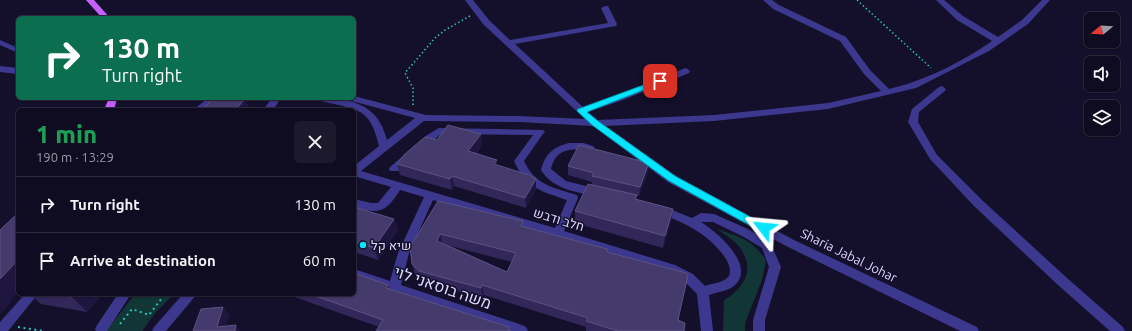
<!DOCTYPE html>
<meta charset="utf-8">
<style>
body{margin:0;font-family:Ubuntu,Heebo,sans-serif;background:#1d192d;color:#f1f3f6;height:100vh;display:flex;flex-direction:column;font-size:15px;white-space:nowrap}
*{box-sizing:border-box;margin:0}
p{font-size:13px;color:#9b9ba5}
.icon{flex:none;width:22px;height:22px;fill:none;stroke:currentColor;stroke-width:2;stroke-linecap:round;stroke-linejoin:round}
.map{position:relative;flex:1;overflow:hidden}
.side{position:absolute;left:16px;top:108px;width:340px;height:188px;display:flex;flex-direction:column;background:#0f0b20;border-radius:6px;box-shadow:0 1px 3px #0004,0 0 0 1px #2f2b3e}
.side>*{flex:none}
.top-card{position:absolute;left:16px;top:16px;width:340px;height:84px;border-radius:6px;box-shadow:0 1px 3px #0004,0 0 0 1px #2f2b3e;background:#0b6e4f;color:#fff;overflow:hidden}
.needle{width:26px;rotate:252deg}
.controls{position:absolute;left:1084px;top:12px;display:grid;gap:8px}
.controls a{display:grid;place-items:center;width:36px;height:36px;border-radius:6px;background:#0f0b20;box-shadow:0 1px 3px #0004,0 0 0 1px #2f2b3e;font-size:20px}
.pin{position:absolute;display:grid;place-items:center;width:34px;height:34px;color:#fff;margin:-17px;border-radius:8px;box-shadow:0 2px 6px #0006}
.me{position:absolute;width:44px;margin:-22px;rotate:299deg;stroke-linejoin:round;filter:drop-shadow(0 0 3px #0008)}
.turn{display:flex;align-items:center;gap:14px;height:84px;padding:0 20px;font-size:18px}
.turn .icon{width:52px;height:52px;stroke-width:2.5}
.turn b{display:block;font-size:28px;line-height:34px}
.round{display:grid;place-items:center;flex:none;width:42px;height:42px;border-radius:6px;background:#1d192d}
.headline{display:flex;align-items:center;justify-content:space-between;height:68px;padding:0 20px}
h1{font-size:24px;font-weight:800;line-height:30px;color:#1e9e55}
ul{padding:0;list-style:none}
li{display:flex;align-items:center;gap:12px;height:56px;padding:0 20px;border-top:1px solid #2f2b3e}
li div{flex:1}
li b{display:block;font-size:15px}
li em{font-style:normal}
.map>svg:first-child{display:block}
.green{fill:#123635}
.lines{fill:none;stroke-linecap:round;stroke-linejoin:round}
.path-far1{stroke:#29c4bb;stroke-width:1.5;stroke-dasharray:1.5 2.5;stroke-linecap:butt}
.path{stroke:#29c4bb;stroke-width:2;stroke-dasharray:2 3.5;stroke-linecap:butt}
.minor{fill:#3b388d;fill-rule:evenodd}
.major{fill:#c560ff;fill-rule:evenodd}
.wall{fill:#322759;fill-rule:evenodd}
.shaded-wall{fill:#1e163f}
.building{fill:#443a6b;stroke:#5c5382;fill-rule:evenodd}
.route{fill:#05e5ff;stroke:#0395a6}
.poi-dot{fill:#05e5ff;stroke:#140f2b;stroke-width:1.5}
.labels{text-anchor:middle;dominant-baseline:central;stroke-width:3;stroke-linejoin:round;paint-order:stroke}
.street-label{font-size:13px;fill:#ded9ff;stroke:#140f2b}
.poi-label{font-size:13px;fill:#ded9ff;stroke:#140f2b;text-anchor:start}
.near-street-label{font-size:16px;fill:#ded9ff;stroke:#140f2b}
</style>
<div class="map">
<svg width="1132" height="331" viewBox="0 0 1132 331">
<rect width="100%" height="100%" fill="#140f2b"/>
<g class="green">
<path d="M717 229C739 237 752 239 766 260L762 280 745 323V331H723L724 300C744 288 755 270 741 249 736 241 724 234 717 229Z"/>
<path d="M135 294H174L156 312 142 331H106Z"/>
</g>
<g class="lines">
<g class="path-far1">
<path d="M857 0 931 68"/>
<path d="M413 105V88L405 73 435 38 445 30 470 16"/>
</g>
<g class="path">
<path d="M120 324 132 309 149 315 165 294"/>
<path d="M18 327 43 331"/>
</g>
<g class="minor">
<path d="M465 0H473L489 20 510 40 608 23 601 8 605 6H608L617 24 616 26 515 44 583 107 617 96 683 69 686 68 690 71 689 73 623 100 588 112 597 120 714 115 828 103 881 91 864 74 840 41 773 9 763 0H772L779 5 846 37 870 70 889 89C924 81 962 62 992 41L957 20 936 0H944L963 16 998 37 1022 20 1042 0H1050L1028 24 989 51 916 88 828 109 714 121 605 126 676 176 794 240 977 327 979 331H960L786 246 668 182 593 126 519 122 424 121 361 171 555 228 567 200C540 191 526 188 514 161L533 135 441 134 398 171H390L389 168 427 135 439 128 543 130 545 132 543 134 524 161C535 185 554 188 577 195L578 198 564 231 675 265 693 274 705 286C712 283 723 283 728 277 732 272 729 264 726 259 710 234 683 222 656 212L655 209 656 206 660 205 692 218 701 213 714 214 750 230 770 242 781 267 765 320V331H753V320L769 267 762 248 742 236 713 222H701C717 232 756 265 735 285 729 291 717 292 709 295L713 331H701L697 294 684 281 668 272 433 200 409 253 401 285 522 325 526 327 528 331H505L354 279V269L390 281 398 253 424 197 400 190C386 212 380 215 354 207V199L371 203H378L391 187 354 176V166L379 146C370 104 353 110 318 100L317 98C350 98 378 103 387 140L415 118 348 100 347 98H354V96L426 115 519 116 585 119 483 24Z"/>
<path d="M0 40 18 48V53L0 45Z"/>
<path d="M0 66 18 68V74L0 72Z"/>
<path d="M942 86 946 89 945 91 919 112 918 122 937 155 982 200 1067 278 1123 327 1125 331H1110L1059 286 974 206 930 159 908 122 912 109 939 87Z"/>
<path d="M208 98H218L204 110H193Z"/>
<path d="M272 98H281L273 110H263Z"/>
<path d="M569 143H583L593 146 595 148 590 151C571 148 556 148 551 169L566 181 602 190 603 193 602 196 598 197C578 192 553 190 541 170 545 154 553 147 569 143Z"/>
<path d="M25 294H38L8 331H0V322Z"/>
<path d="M118 294H131L107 331H96L95 329 97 325Z"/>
<path d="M183 294H197L166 331H152L154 327Z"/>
</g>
<g class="major">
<path d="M86 0H94L110 18H102Z"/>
<path d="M109 98H117L114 110H104Z"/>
</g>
</g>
<g class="wall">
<path d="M481 134 482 144 476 154 498 166 536 179V190L526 208 454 186 452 190 400 175 397 164 437 140Z"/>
<path d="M649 163 648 172 639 196H637L636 199 673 209 671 221 663 248 575 223V211L592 185V182L568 175V166Z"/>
<path d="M438 201 607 252 678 320 684 331H586V327L484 295 483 298 422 281 415 275 412 264ZM450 246 512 262 507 272Z"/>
<path d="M354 207 394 219 398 230 378 260 354 252Z"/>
<path d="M388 285 390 289 509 327V330L379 327 286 294H354Z"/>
<path d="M30 294H102L87 312 41 304Z"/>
</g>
<g class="shaded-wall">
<path d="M245 99 250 108 248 110H235Z"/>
<path d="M481 134 482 144 470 162 468 151Z"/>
<path d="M497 160 498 171 494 164Z"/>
<path d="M649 163 648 172 639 196 640 187Z"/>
<path d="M452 176 454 186 452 190 450 179Z"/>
<path d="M536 179V190L526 208 525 198Z"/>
<path d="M673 209 671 221 663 248 665 236Z"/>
<path d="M394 219 398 230 378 260 374 248Z"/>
<path d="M440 234 442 244 437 241Z"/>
<path d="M18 260V292L10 301 11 302 0 315V279Z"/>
<path d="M482 285 484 295 483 298 481 288Z"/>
<path d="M75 294H102L87 312 72 297Z"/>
<path d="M223 307 230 315 225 331 217 327Z"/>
<path d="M236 325 240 331H235Z"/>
</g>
<g class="building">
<path d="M214 98H238L245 99 235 110H202Z"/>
<path d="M448 125 481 134 468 151 497 160 494 164 529 175 536 179 525 198 452 176 450 179 397 164 405 154 425 137 437 140Z"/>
<path d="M579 145 649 163 640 187 592 176 594 173 568 166Z"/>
<path d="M588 184 637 195 635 199 673 209 665 236 575 211Z"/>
<path d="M438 201 523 221 521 226 607 249V252L686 273 688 275 678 320 685 323 684 331H618L586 321 588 318 482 285 481 288 419 271 412 264 410 247ZM440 234 516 253 507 272 437 241Z"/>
<path d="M354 207 394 219 374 248 354 242Z"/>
<path d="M18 213V260L0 279V230Z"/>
<path d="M354 273 388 285 386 288 509 327 508 330 511 331H376L383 320 310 294H354Z"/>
<path d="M52 294H75L72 297Z"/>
<path d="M223 307 217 327 236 325 235 331H193L201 309Z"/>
</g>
<path class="route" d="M660 79 664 81 662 83 587 112 598 121 675 176 767 226 769 228 767 231H760L669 181 592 125 577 111 578 109Z"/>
<circle class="poi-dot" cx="363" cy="245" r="4"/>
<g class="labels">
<g class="street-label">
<text transform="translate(559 219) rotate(17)">חלב ודבש</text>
<text transform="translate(849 255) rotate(26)">Sharia Jabal Johar</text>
</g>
<g class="poi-label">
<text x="371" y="245">שיא קל</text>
</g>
<g class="near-street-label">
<text transform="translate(443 287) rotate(19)">משה בוסאני לוי</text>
</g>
</g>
</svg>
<div class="controls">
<a><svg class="needle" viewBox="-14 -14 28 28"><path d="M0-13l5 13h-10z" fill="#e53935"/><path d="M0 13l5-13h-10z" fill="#9b9ba5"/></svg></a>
<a><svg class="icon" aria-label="sound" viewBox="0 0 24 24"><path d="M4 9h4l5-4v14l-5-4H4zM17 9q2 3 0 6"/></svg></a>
<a><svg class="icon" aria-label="layers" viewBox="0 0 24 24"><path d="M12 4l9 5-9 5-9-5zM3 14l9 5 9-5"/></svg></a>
</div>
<div class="pin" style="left:660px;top:81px;background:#d93025"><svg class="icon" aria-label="arrive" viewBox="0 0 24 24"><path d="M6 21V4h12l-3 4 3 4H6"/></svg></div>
<svg class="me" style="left:764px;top:228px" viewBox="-20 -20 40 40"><path d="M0-17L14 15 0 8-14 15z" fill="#05e5ff" stroke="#fff" stroke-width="4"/></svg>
<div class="top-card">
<div class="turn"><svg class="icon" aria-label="right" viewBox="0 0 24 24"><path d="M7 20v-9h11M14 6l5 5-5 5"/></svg><div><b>130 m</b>Turn right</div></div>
</div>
<section class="side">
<div class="headline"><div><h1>1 min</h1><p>190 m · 13:29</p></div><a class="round"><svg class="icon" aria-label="close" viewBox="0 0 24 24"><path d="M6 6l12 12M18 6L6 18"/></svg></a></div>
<ul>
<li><svg class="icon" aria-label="right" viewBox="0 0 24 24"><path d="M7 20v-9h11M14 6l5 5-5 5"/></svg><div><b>Turn right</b></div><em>130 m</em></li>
<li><svg class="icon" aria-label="arrive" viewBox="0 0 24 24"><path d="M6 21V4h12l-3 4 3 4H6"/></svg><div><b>Arrive at destination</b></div><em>60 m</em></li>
</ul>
</section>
</div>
